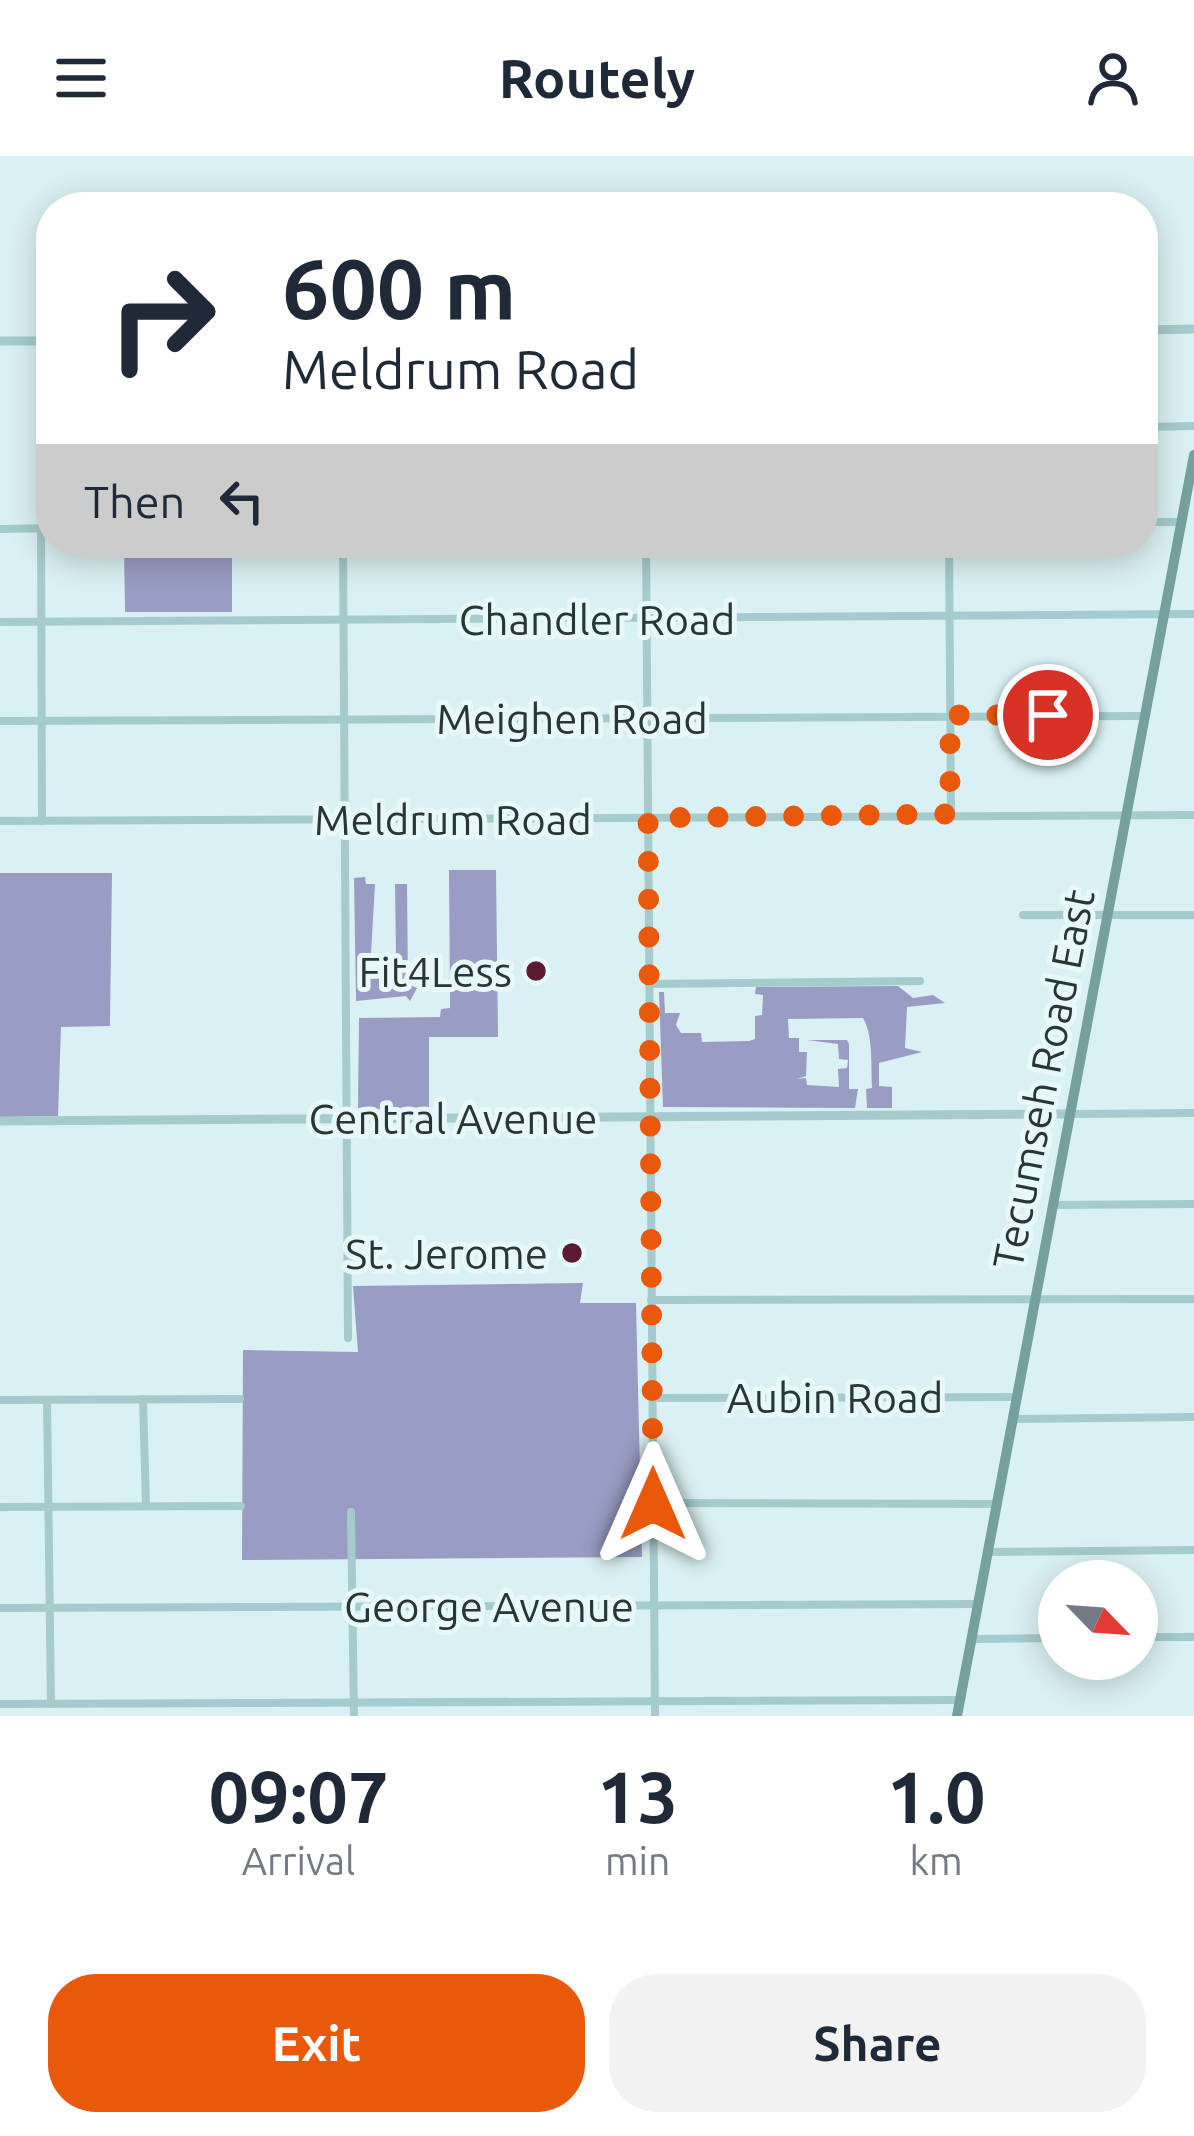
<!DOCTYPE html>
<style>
body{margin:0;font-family:Ubuntu,sans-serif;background:#f2f2f3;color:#1f2937;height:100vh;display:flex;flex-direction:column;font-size:45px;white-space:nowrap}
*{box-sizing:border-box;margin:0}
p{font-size:39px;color:#747a83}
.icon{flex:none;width:66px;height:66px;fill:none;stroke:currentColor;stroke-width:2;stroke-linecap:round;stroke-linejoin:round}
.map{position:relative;height:1560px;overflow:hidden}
.panel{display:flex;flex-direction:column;background:#fff;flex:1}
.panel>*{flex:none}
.hud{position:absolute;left:36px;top:36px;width:1122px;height:366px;border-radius:48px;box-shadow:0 6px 30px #0003;background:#fff;color:#1f2937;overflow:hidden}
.needle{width:78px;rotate:115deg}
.controls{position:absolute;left:1038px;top:1404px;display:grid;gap:24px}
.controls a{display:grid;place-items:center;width:120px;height:120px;border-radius:50%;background:#fff;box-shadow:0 6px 30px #0003;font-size:60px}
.pin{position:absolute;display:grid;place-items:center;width:102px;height:102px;color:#fff;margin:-51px;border:6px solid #fff;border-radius:50%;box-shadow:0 3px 12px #0007}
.me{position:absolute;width:132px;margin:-66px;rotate:0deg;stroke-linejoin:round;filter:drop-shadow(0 0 9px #0008)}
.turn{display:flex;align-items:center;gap:42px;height:252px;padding:0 48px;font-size:54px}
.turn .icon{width:156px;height:156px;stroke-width:2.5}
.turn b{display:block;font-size:84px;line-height:102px}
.then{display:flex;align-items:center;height:114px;padding:0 48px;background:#0003;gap:24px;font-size:45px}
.eta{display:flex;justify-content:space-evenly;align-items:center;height:204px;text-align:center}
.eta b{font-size:72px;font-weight:700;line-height:84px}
.primary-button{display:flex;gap:24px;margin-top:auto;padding:24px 48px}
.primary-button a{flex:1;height:138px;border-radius:48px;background:#ea580c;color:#fff;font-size:48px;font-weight:700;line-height:138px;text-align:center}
.primary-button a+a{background:#f2f2f3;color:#1f2937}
header{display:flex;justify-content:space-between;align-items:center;height:156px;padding:0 48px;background:#fff;font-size:54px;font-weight:700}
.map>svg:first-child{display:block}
.green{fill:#999dc3}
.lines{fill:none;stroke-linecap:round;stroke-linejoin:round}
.minor{stroke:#a5cbcc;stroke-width:8}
.tertiary{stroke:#a5cbcc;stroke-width:9}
.secondary{stroke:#76a09e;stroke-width:10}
.route{stroke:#ea580c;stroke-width:21;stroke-dasharray:0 37.8}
.poi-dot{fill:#5c1a31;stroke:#e7f8fb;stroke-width:4.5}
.labels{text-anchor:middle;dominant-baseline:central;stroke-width:10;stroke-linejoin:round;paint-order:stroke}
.street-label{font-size:42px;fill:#273736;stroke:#e7f8fb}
.poi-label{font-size:42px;fill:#273736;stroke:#e7f8fb;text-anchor:end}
</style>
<header><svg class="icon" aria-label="menu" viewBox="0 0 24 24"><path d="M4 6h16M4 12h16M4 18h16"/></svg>Routely<svg class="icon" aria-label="person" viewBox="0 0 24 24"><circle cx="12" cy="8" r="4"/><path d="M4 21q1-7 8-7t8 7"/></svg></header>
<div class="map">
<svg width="1194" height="1560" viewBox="0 0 1194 1560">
<rect width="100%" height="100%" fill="#daf1f3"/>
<g class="green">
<path d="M124 387H232V456H125Z"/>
<path d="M449 714H496L498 881H429V955L358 953 359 862 440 861 441 853 450 852Z"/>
<path d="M0 717H112L110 870 61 871 58 960 0 961Z"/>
<path d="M365 721 366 728H375L370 815H384L388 805 396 804 395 728H407L408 828 417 832 410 845 406 840 356 845 354 722Z"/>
<path d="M898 830 913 842 933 839 945 847 907 851 905 892 922 896 879 907V930L892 931V952H867L866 933 872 932C871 907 873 879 863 862L788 863 789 882H799V896H807L806 920 797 923 806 922 807 929 839 931 838 913 847 912 848 904 839 903 838 888 807 884H847L849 888V933H858L855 952 663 951 659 836H664L665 857H680L676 869 681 877H701L702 886 749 885 755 883V860L762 859 763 839 755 838 756 831Z"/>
<path d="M583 1127 580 1147H636L642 1401 242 1404 243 1194 358 1196 353 1130Z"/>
</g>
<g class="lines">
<g class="minor">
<path d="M1143 271 1194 270"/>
<path d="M1143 366H1182"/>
<path d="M0 373 51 372"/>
<path d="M41 373 42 665"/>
<path d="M343 387 348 1182"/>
<path d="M646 387 655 1560"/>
<path d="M949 387 951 658"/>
<path d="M0 466 1194 458"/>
<path d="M0 565 1144 560"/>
<path d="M0 665 1194 659"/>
<path d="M1023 759H1194"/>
<path d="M649 828 920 825"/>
<path d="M1070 958 1194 957"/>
<path d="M1053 1049 1194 1048"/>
<path d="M651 1144 1194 1143"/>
<path d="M652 1242 1017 1241"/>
<path d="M143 1243 146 1350"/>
<path d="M0 1244 240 1243"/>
<path d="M47 1244 51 1548"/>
<path d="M1013 1263 1194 1261"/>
<path d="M653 1347 997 1348"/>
<path d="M0 1351 241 1350"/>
<path d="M351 1356 354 1560"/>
<path d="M989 1396 1194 1394"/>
<path d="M0 1452 978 1448"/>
<path d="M1137 1481H1194"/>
<path d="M971 1483 1059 1482"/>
<path d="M0 1548 960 1544"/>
</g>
<g class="tertiary">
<path d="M1143 174 1194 173"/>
<path d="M0 185H51"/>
<path d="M0 965 1070 958"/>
</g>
<path class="secondary" d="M957 1560 1194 299"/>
</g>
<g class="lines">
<path class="route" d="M653 1348 648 662 950 658V559H1048"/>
</g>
<g class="poi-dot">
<circle cx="536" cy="815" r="12"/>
<circle cx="572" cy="1097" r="12"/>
</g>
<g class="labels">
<g class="street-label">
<text x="597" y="463">Chandler Road</text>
<text x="572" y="562">Meighen Road</text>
<text x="453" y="663">Meldrum Road</text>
<text transform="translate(1043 923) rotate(-79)">Tecumseh Road East</text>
<text x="453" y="962">Central Avenue</text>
<text x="835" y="1241">Aubin Road</text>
<text x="489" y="1450">George Avenue</text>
</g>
<g class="poi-label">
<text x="512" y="815">Fit4Less</text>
<text x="548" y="1097">St. Jerome</text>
</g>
</g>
</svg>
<div class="controls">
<a><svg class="needle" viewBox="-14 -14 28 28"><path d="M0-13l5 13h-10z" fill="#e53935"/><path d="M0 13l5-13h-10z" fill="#747a83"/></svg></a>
</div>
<div class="pin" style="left:1048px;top:559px;background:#d93025"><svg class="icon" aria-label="arrive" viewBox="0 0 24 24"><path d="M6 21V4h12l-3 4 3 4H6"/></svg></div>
<svg class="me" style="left:653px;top:1348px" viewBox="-20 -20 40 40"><path d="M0-17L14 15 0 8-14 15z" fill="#ea580c" stroke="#fff" stroke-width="4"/></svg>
<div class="hud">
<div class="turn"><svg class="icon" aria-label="right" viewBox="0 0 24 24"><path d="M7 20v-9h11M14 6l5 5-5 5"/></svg><div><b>600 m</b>Meldrum Road</div></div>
<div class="then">Then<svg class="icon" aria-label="left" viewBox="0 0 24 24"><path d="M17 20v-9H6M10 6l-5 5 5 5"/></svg></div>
</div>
</div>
<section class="panel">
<div class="eta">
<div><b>09:07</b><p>Arrival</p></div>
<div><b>13</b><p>min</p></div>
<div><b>1.0</b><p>km</p></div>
</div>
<div class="primary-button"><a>Exit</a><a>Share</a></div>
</section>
